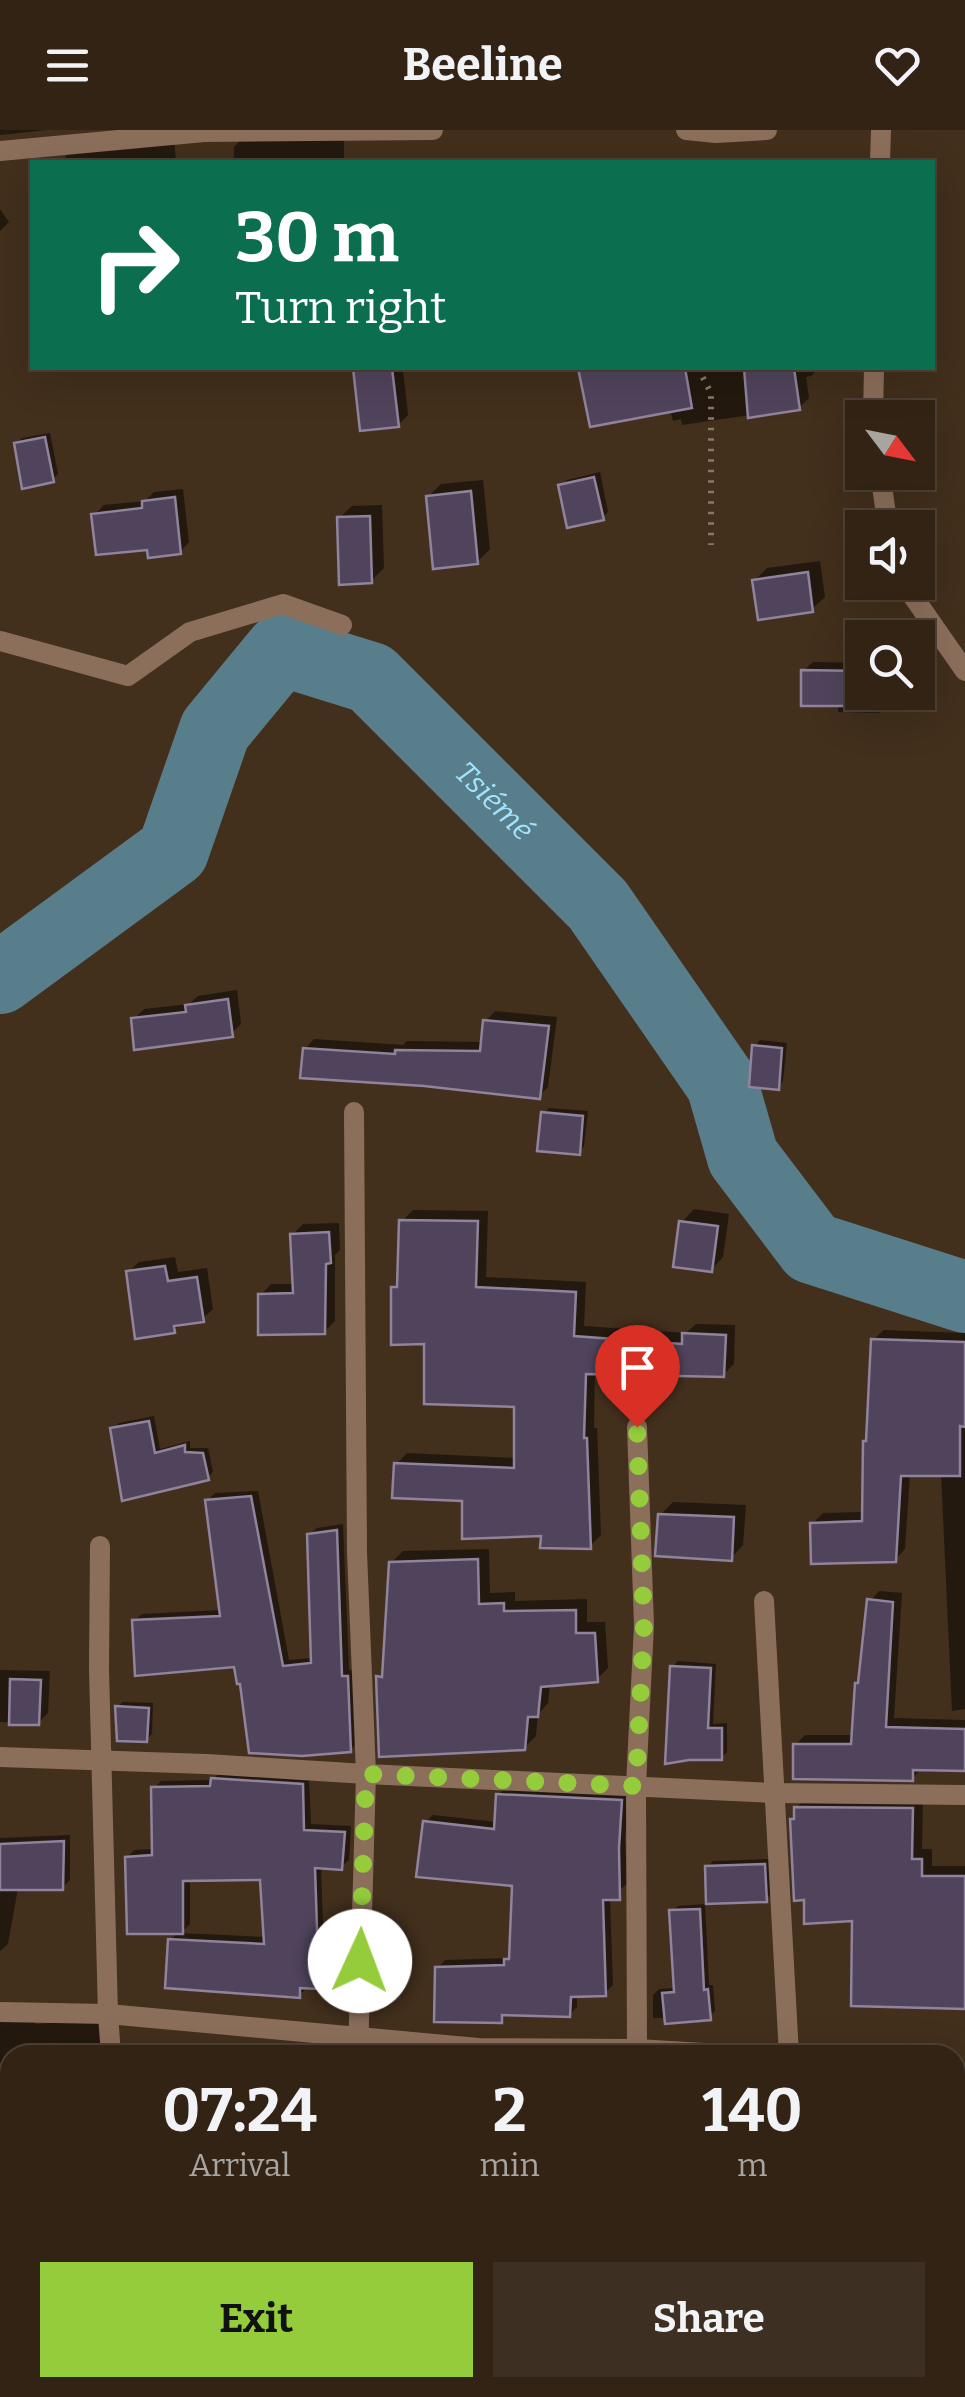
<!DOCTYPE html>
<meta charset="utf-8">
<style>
body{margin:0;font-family:Bitter,serif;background:#3d2f22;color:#f1f3f6;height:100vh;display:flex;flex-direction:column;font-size:38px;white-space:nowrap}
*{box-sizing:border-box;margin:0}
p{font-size:32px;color:#a8a4a0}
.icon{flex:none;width:55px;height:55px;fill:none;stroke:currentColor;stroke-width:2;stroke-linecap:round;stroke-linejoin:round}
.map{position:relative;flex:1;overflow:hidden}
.details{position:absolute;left:0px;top:1915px;width:965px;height:352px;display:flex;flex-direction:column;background:#322315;border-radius:30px 30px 0 0;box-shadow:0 10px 40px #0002,0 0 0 2px #4d4034}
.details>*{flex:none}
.top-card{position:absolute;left:30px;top:30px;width:905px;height:210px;border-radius:0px;box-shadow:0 10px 40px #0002,0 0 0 2px #4d4034;background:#0b6e4f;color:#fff;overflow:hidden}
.needle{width:65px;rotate:122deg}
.controls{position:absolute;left:845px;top:270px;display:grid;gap:20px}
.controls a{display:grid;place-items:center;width:90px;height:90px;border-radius:0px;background:#322315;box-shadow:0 10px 40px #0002,0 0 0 2px #4d4034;font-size:50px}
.pin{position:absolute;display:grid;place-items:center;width:85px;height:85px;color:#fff;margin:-102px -42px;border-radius:50% 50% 50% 0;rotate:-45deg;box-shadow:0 0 10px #0007}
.pin .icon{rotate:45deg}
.me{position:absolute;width:110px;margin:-55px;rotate:2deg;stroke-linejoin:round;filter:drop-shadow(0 0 8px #0008)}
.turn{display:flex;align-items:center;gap:35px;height:210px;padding:0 40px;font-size:45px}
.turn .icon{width:130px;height:130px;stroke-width:2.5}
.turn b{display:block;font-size:70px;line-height:85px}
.eta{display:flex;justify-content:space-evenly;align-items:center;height:170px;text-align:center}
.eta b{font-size:60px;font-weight:700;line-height:70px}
.action{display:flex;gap:20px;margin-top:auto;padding:20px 40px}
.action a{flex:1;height:115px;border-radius:0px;background:#94cc3c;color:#111;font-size:40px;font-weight:700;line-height:115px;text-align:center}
.action a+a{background:#3d2f22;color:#f1f3f6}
header{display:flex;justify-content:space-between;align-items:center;height:130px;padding:0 40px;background:#322315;font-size:45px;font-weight:700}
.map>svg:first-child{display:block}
.shadow{fill:#0007;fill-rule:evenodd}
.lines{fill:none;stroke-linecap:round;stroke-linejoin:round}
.river{stroke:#597e8b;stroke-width:72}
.building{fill:#50445c;stroke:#90839e;stroke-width:2.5}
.path{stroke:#897868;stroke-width:6;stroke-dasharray:2.5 8;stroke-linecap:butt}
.lane{stroke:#8c6f5b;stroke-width:20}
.street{stroke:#8c6f5b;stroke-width:20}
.route{stroke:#94cc3c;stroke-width:18;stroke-dasharray:0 32.4}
.labels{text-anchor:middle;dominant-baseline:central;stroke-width:8;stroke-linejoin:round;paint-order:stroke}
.water-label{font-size:30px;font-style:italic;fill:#a0e5fd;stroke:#382512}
</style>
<header><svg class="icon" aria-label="menu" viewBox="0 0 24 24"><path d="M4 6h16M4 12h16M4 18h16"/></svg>Beeline<svg class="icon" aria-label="heart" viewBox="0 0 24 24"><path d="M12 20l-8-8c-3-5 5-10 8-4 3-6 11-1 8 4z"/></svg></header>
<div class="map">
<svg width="965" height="2267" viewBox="0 0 965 2267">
<rect width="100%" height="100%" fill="#422f1c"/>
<g class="shadow">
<path d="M0 0H48L0 5Z"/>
<path d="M344 5V32H234V17L245 6Z"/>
<path d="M174 8 176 32H61L73 18Z"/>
<path d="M0 79 9 92 0 101Z"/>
<path d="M357 238H437L403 240 408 285 398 295 357 249Z"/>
<path d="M581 238H819L811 246 806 247 809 268 799 278 682 295 681 289 673 291 670 279 592 294Z"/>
<path d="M50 303 58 344 52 350 16 314 22 308Z"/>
<path d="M600 342 608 382 602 388 561 356 567 350Z"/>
<path d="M483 350 490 419 477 432 428 367 441 354Z"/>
<path d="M183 359 189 412 180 422 149 417 94 385 104 375 145 371 154 362Z"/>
<path d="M382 375 384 438 371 451 339 388 352 376Z"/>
<path d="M820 431 825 467 812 479 754 451 767 438Z"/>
<path d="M813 532 862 533V562H889V574L879 583 838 582V573L803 541Z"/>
<path d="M237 860 241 894 231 904 134 889 144 879 189 874 198 866Z"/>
<path d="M495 881 557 887 548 957 539 966 424 954 305 919 314 909 403 915 407 911 483 912 486 891Z"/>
<path d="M760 910 787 913 783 951 778 957 755 916Z"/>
<path d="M549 978 588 981 584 1016 579 1022 543 984Z"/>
<path d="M694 1079 729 1084 723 1127 711 1140 682 1092Z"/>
<path d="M413 1080 488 1081 486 1147 586 1152 584 1196 686 1203 696 1194 735 1195 734 1234 723 1245 595 1242 594 1298H597L601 1405 590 1416 543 1403 465 1368 397 1334 407 1323 517 1328 516 1274 427 1212 393 1158 400 1151 402 1091Z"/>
<path d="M339 1093 340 1120 335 1125V1191L324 1202 261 1165 271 1154H295L292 1105 303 1094Z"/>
<path d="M175 1127 178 1142 207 1138 213 1179 202 1189 182 1193 173 1201 128 1142 139 1132Z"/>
<path d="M884 1200 965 1203V1579L952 1581 941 1343H910L905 1419 895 1430 812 1394 823 1383 864 1382 865 1312 868 1308 873 1210Z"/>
<path d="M154 1286 160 1319 190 1311V1318H208L213 1342 207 1348 124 1368 113 1299 119 1293Z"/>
<path d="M258 1361 289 1530 313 1528 309 1405 317 1398 343 1394 349 1540H355L357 1613 350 1620 242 1551 236 1534 134 1491 142 1484 222 1480 208 1370 215 1363Z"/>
<path d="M673 1372 746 1375 743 1415 731 1428 660 1385Z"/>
<path d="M489 1419 490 1463 515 1462V1471L587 1469V1492H605L608 1538 596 1550 550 1554 548 1573 538 1584 536 1606 524 1618 378 1548 385 1541 391 1433 403 1421Z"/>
<path d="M879 1461 902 1463 894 1588 965 1590V1638H923L912 1648 795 1615 805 1605H854L870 1471Z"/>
<path d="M678 1531 716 1534 713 1594 727 1593V1622L721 1628 672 1537Z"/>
<path d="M0 1540 50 1541 48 1583 38 1593 0 1592Z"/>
<path d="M123 1572 153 1573 152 1604 146 1610 117 1577Z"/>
<path d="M220 1642 309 1647 311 1694 351 1696 349 1730 341 1737 321 1736 324 1821H347V1850L339 1857 308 1856 300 1865 170 1810 179 1802 127 1728 134 1720 154 1719V1658L161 1651 213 1650ZM190 1748H263L266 1807 181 1803 190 1794Z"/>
<path d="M506 1657 629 1663 625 1709 627 1754 610 1767 613 1855 605 1863 577 1864V1877L569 1885 508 1883 501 1890 438 1838 445 1830 509 1828 512 1825 515 1754 425 1692 433 1685 497 1692 498 1665Z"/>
<path d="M807 1667 923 1668 922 1719H932V1736H965V1876L855 1789 806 1768 792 1690 797 1686 796 1678Z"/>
<path d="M70 1705V1750L62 1758H18L8 1814 0 1821V1708Z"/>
<path d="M770 1729 772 1763 766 1769 707 1737 713 1731Z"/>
<path d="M705 1774 709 1855H713L715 1881 709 1887 653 1888V1865L659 1859 676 1858 672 1781 678 1776Z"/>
<path d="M0 1885 35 1887V1894L98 1890 102 1925H10V2059L0 2061Z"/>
<path d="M290 1917 349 1920V1925H284Z"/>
<path d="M955 1948 965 1949V2175H955Z"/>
<path d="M10 2103V2142L0 2144V2105Z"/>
<path d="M0 2222 9 2267H0Z"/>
<path d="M148 2258H327V2267H149Z"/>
<rect x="379" y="2258" width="248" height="9"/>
<path d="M818 2258H913L912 2267H877L878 2262 818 2259Z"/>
</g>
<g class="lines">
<path class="river" id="s1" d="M0 848 173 721 215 600 281 520 371 548 598 775 722 954 743 1027 812 1118 965 1167"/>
</g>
<g class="building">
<path d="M353 238H392L399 297 360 301Z"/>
<path d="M578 238H685L692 278 590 297Z"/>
<path d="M744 238H794L800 280 748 288Z"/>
<path d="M45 307 54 352 22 359 14 313Z"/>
<path d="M594 347 604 390 567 398 558 355Z"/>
<path d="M471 361 478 434 433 439 426 366Z"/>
<path d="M175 367 181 424 148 428 147 420 96 425 91 384 142 378V371Z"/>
<path d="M370 386 372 453 339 455 337 387Z"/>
<path d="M808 442 813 482 758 490 752 450Z"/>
<path d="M801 540 862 541V576H801Z"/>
<path d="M228 869 233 907 134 920 131 888 186 882 185 875Z"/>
<path d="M483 890 549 896 540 969 424 956 300 948 303 918 395 924V920L480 921Z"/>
<path d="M752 915 782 918 779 960 749 957Z"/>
<path d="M541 982 583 986 580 1025 537 1021Z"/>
<path d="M399 1090 478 1091 476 1157 576 1162 574 1206 682 1214V1203L726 1205 724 1247 586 1244 584 1308H587L591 1419 540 1418 541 1406 462 1409V1371L392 1368 394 1333 514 1338V1277L424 1274V1214L391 1215V1157H397Z"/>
<path d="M679 1091 718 1096 712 1142 673 1137Z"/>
<path d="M329 1102 331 1133 326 1134 325 1204 258 1205V1164L293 1163 290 1104Z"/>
<path d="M165 1136 168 1151 197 1147 204 1192 174 1196 175 1203 135 1209 126 1141Z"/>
<path d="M871 1209 965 1212V1297L960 1296V1346H901L896 1432 811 1434 810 1393 862 1391 863 1311H866Z"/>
<path d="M149 1291 155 1323 185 1315V1322L203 1323 209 1350 122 1371 110 1298Z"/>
<path d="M251 1366 283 1536 311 1533 307 1404 337 1400 342 1546H348L351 1622 302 1626 249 1623 240 1554H237L234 1537 135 1546 132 1490 220 1486 205 1370Z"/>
<path d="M658 1384 734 1387 732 1431 655 1426Z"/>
<path d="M478 1429 479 1474 504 1473V1481L576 1480V1503H595L598 1552 541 1557 538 1587H528L525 1620 379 1627 376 1546 382 1547 389 1432Z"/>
<path d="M867 1469 893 1472 886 1597 965 1599V1641L913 1640V1651L793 1649V1614H851L855 1553H858Z"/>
<path d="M670 1536 711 1538 708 1598H722V1630H689L665 1634Z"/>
<path d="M10 1549 41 1550 39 1595H9Z"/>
<path d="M115 1576 149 1578 147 1612 117 1611Z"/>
<path d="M211 1648 303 1654 304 1700 345 1702 342 1740 315 1738 318 1827 341 1828 340 1860 300 1858V1868L165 1858 168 1809 264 1814 260 1750 183 1751V1804H127L125 1727 152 1725 151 1657 210 1656Z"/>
<path d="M496 1664 622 1670 619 1718 620 1770H603L606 1866 571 1867 570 1887 502 1885V1893L434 1892 435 1837 504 1835V1829H509L512 1756 416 1747 423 1691 494 1699Z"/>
<path d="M794 1677 913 1678 912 1729H922V1746H965V1879L851 1876 852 1791 804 1794V1770L794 1771 790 1689H794Z"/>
<path d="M64 1711 63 1760H0V1714Z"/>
<path d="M765 1734 767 1772 706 1774 705 1736Z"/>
<path d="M700 1779 704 1860 708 1859 711 1890 665 1894 662 1863 674 1862 669 1780Z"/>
</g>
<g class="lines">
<path class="path" d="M698 238 711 263V415"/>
<g class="lane">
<path d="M880 32 881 0"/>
<path d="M873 288 874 238"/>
<path d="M880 342 888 398"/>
<path d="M903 452 965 541"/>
<path d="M0 511 128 546 190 502 283 474 342 495"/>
</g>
<g class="street">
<path d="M686 0 716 3 767 0"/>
<path d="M0 21 204 2 433 0"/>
<path d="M354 982 357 1422 366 1644 358 1925"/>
<path d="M637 1297 644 1495 636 1655 637 1925"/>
<path d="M100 1416 99 1539 108 1884 111 1925"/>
<path d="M764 1471 789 1925"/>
<path d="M0 1627 206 1634 366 1644 774 1663 965 1665"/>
<path d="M0 1882 108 1884 478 1918 637 1919 737 1925"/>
<path d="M955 1944 965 1945"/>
<path d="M133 2258 134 2267"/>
<path d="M644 2258V2267"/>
<path d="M802 2258 803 2267"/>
<path d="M355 2267V2258"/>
</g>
</g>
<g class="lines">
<path class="route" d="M360 1831 366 1644 636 1656 644 1495 637 1297"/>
</g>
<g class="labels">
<g class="water-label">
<text stroke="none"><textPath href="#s1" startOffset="715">Tsiémé</textPath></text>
</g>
</g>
</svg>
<div class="controls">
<a><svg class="needle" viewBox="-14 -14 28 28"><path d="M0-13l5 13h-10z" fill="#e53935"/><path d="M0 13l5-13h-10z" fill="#a8a4a0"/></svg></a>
<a><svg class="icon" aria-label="sound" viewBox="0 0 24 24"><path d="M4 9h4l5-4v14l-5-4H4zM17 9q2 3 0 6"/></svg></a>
<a><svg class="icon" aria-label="search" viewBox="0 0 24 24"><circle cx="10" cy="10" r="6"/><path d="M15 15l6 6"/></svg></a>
</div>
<div class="pin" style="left:637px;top:1297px;background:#d93025"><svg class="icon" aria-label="arrive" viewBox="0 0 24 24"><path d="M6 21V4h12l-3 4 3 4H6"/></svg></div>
<svg class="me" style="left:360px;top:1831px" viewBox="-20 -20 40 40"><circle r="19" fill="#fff"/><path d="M0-13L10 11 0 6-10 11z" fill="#94cc3c"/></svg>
<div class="top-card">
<div class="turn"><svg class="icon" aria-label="right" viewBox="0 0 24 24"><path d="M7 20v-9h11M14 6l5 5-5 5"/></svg><div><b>30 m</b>Turn right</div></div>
</div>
<section class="details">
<div class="eta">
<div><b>07:24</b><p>Arrival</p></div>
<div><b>2</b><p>min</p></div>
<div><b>140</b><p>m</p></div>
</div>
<div class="action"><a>Exit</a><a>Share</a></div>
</section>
</div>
